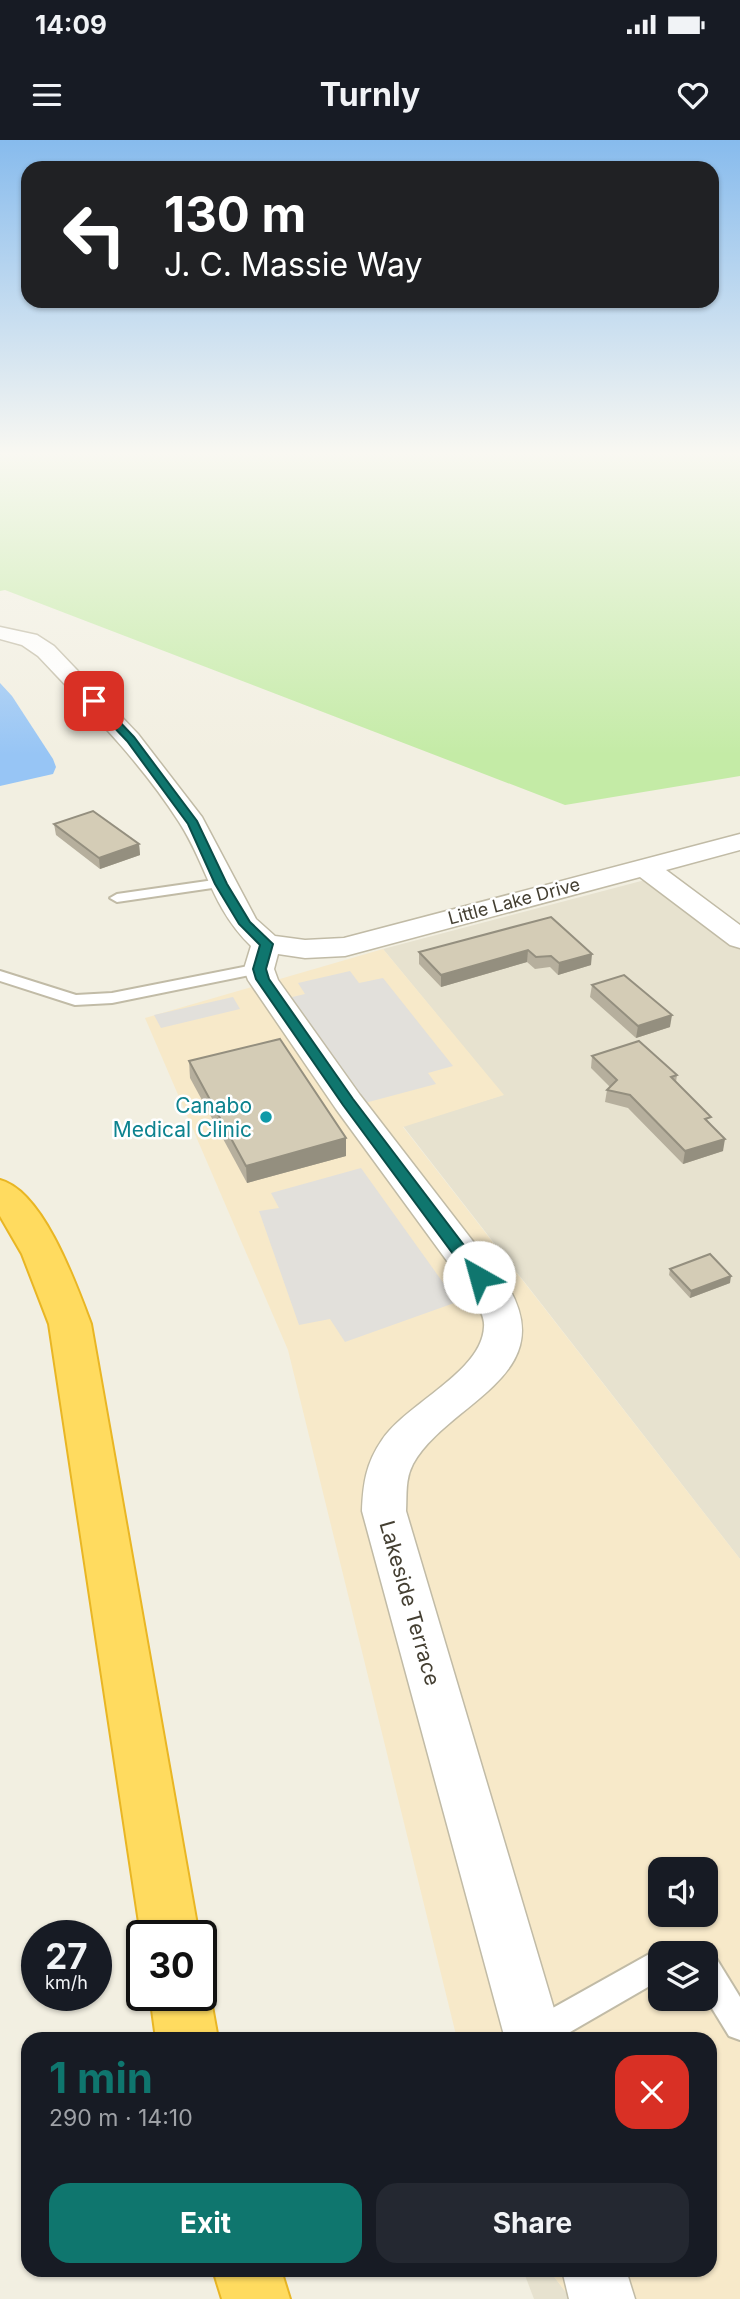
<!DOCTYPE html>
<meta charset="utf-8">
<style>
body{margin:0;font-family:Inter,sans-serif;background:#242831;color:#f1f3f6;height:100vh;display:flex;flex-direction:column;font-size:26px;white-space:nowrap}
*{box-sizing:border-box;margin:0}
p{font-size:23px;color:#9ea1a6}
.icon{flex:none;width:38px;height:38px;fill:none;stroke:currentColor;stroke-width:2;stroke-linecap:round;stroke-linejoin:round}
.map{position:relative;flex:1;overflow:hidden}
.panel{position:absolute;left:21px;top:1892px;width:696px;height:245px;display:flex;flex-direction:column;background:#171b24;border-radius:21px;box-shadow:0 2px 5px #0004}
.panel>*{flex:none}
.hud{position:absolute;left:21px;top:21px;width:698px;height:147px;border-radius:21px;box-shadow:0 2px 5px #0004;background:#202124;color:#fff;overflow:hidden}
.controls{position:absolute;left:648px;top:1717px;display:grid;gap:14px}
.controls a{display:grid;place-items:center;width:70px;height:70px;border-radius:14px;background:#171b24;box-shadow:0 2px 5px #0004;font-size:35px}
.speed{position:absolute;left:21px;top:1780px;display:flex;gap:14px;font-size:35px;font-weight:700;text-align:center}
.speed>*{display:grid;place-content:center;width:91px;height:91px;border-radius:50%;background:#171b24;box-shadow:0 2px 5px #0004;line-height:1}
.speed small{font-size:18px;font-weight:400}
.speed .limit{border:4px solid #111;border-radius:10px;background:#fff;color:#111}
.pin{position:absolute;display:grid;place-items:center;width:60px;height:60px;color:#fff;margin:-30px;border-radius:14px;box-shadow:0 4px 10px #0006}
.me{position:absolute;width:77px;margin:-38px;rotate:322deg;stroke-linejoin:round;filter:drop-shadow(0 0 5px #0008)}
.turn{display:flex;align-items:center;gap:24px;height:147px;padding:0 28px;font-size:32px}
.turn .icon{width:91px;height:91px;stroke-width:2.5}
.turn b{display:block;font-size:49px;line-height:60px}
.round{display:grid;place-items:center;flex:none;width:74px;height:74px;border-radius:21px;background:#242831}
.summary{display:flex;align-items:center;justify-content:space-between;height:119px;padding:0 28px}
h1{font-size:42px;font-weight:700;line-height:52px;color:#0f766e}
.action{display:flex;gap:14px;margin-top:auto;padding:14px 28px}
.action a{flex:1;height:80px;border-radius:21px;background:#0f766e;color:#fff;font-size:28px;font-weight:700;line-height:80px;text-align:center}
.action a+a{background:#242831;color:#f1f3f6}
.status{display:flex;justify-content:space-between;align-items:center;height:49px;padding:0 35px;background:#171b24;direction:ltr}
.status svg{height:19px;fill:currentColor}
header{display:flex;justify-content:space-between;align-items:center;height:91px;padding:0 28px;background:#171b24;font-size:32px;font-weight:700}
.map>svg:first-child{display:block}
.residential{fill:#e7e2cf}
.commercial{fill:#f7e9c9;fill-rule:evenodd}
.green{fill:#c4eba6}
.parking{fill:#e2e0db}
.water{fill:#97c5f5}
.lines{fill:none;stroke-linecap:round;stroke-linejoin:round}
.lane-casing{stroke:#c1bba6;stroke-width:4}
.street-casing{stroke:#c1bba6;stroke-width:3}
.highway-casing{stroke:#e9b624;stroke-width:4}
.lane{fill:#fff;fill-rule:evenodd}
.street{fill:#fff;fill-rule:evenodd}
.highway{fill:#ffdb5f;fill-rule:evenodd}
.wall{fill:#b6af9d}
.shaded-wall{fill:#948f7f}
.building{fill:#d4ccb6;stroke:#948f7f;stroke-width:2}
.route{fill:#0f766e;stroke:#0a4d48;stroke-width:2}
.culture-dot{fill:#0f9aa8;stroke:#fff;stroke-width:2.5}
.labels{text-anchor:middle;dominant-baseline:central;stroke-width:5;stroke-linejoin:round;paint-order:stroke}
.far-street-label{font-size:18px;fill:#443f32;stroke:#fff}
.culture-label{font-size:21px;fill:#0d838f;stroke:#fff;text-anchor:end}
.street-label{font-size:21px;fill:#443f32;stroke:#fff}
</style>
<div class="status"><b>14:09</b><svg viewBox="0 0 49 12"><path d="M0 12V9h3v3zM5 12V6h3v6zM10 12V3h3v9zM15 12V0h3v12zM26 1h20v11H26zM47 4h2v5h-2z"/></svg></div>
<header><svg class="icon" aria-label="menu" viewBox="0 0 24 24"><path d="M4 6h16M4 12h16M4 18h16"/></svg>Turnly<svg class="icon" aria-label="heart" viewBox="0 0 24 24"><path d="M12 20l-8-8c-3-5 5-10 8-4 3-6 11-1 8 4z"/></svg></header>
<div class="map">
<svg width="740" height="2159" viewBox="0 0 740 2159">
<rect width="100%" height="100%" fill="#f2efe1"/>
<g class="residential">
<path d="M664 735 740 788V1419L403 986 503 955 383 809Z"/>
<path d="M523 2130H549L571 2159H534Z"/>
</g>
<path class="commercial" d="M383 809 504 955 403 987 740 1419V2159H571L549 2130H710V1899H457L288 1210 145 878ZM660 1729H705V1774H660ZM660 1813H705V1858H660Z"/>
<path class="green" d="M0 313H740V636L565 665 5 450 0 451Z"/>
<g class="parking">
<path d="M350 831 359 843 383 838 453 926 428 933 436 944 361 964 288 858 305 854 298 843Z"/>
<path d="M233 857 240 869 161 888 154 875Z"/>
<path d="M361 1028 457 1162 345 1202 330 1179 299 1185 259 1071 279 1068 271 1053Z"/>
</g>
<path class="water" d="M0 543 12 556 53 619 56 627 53 634 0 646Z"/>
<g class="lines">
<defs>
<g id="lane">
<path d="M221 739 226 740 228 743 226 746 117 762 110 758 117 754Z"/>
<path d="M259 824 267 829 265 832 112 863 75 865 0 841V831L76 855 112 853Z"/>
<path d="M660 1808 671 1813H660V1840L558 1899H524L522 1894 526 1883Z"/>
<path d="M705 1814 716 1818 740 1857V1900L729 1896 705 1857Z"/>
</g>
<g id="street">
<path d="M0 487 37 495 54 506 138 594 202 677 256 779 275 796 305 800 344 798 740 694V710L666 730 740 785V808L730 805 640 737 345 816 305 818 278 814 274 829 278 840 360 955 509 1148C560 1237 447 1263 413 1324 405 1339 407 1354 406 1371L563 1899H505L362 1371C363 1344 366 1323 382 1300 407 1263 482 1232 484 1187 485 1179 480 1170 477 1162L336 969 248 840 244 829 251 806C211 767 207 725 179 682 140 621 88 569 38 516L22 505 0 499Z"/>
<path d="M562 2130H626L635 2159H569Z"/>
</g>
<g id="highway">
<path d="M0 1040C43 1051 76 1144 91 1184L199 1796H142V1799L141 1796 49 1184 22 1114 0 1076Z"/>
<path d="M201 1834 210 1855 218 1899H156L150 1855H201Z"/>
<path d="M213 2130H281L290 2159H222Z"/>
</g>
</defs>
<use href="#lane" class="lane-casing"/>
<use href="#street" class="street-casing"/>
<use href="#highway" class="highway-casing"/>
<use href="#lane" class="lane"/>
<use href="#street" class="street"/>
<use href="#highway" class="highway"/>
</g>
<g class="wall">
<path d="M54 684 139 704 140 715 100 729 56 695Z"/>
<path d="M551 777 591 825 558 835 550 827 535 829 527 822 441 847 419 824V812Z"/>
<path d="M592 845 670 887 636 898 590 857Z"/>
<path d="M592 916 677 935 676 942 710 983 723 1011 683 1024 628 968 605 962 607 950 610 947 591 928Z"/>
<path d="M189 921 346 998V1016L247 1043 190 938Z"/>
<path d="M670 1129 730 1143 690 1158 669 1135Z"/>
</g>
<g class="shaded-wall">
<path d="M139 704 140 715 100 729 99 718Z"/>
<path d="M528 810 527 822 441 847V835Z"/>
<path d="M592 814 591 825 558 835 559 823Z"/>
<path d="M672 875 670 887 636 898 638 886Z"/>
<path d="M346 998V1016L247 1043 246 1026Z"/>
<path d="M725 999 723 1011 683 1024 685 1011Z"/>
<path d="M731 1136 730 1143 690 1158 691 1151Z"/>
</g>
<g class="building">
<path d="M93 671 139 704 99 718 54 684Z"/>
<path d="M551 777 592 814 559 823 551 816 536 817 528 810 441 835 419 812Z"/>
<path d="M624 835 672 875 638 886 592 845Z"/>
<path d="M280 899 346 998 246 1026 189 921Z"/>
<path d="M639 901 677 935 671 937 711 977 705 979 725 999 685 1011 630 955 607 950 617 940 592 916Z"/>
<path d="M710 1114 731 1136 691 1151 670 1129Z"/>
</g>
<linearGradient id="sky" x2="0" y2="1"><stop stop-color="#87bbed"/><stop offset="0.51" stop-color="#f9f8f2"/><stop offset="1" stop-color="#f9f8f2" stop-opacity="0"/></linearGradient>
<rect width="740" height="615" fill="url(#sky)"/>
<path class="route" d="M91 559H98L134 597 197 681 227 744 250 782 273 804 266 829 269 839 353 959 485 1133 488 1137 485 1141H473L343 965 256 839 253 829 260 805 239 784 215 744 188 684 127 601 91 563Z"/>
<circle class="culture-dot" cx="266" cy="977" r="7"/>
<g class="labels">
<g class="far-street-label">
<text transform="translate(514 761) rotate(-15)">Little Lake Drive</text>
</g>
<g class="culture-label">
<text x="252" y="965">Canabo<tspan x="252" dy="24">Medical Clinic</tspan></text>
</g>
<g class="street-label">
<text transform="translate(410 1463) rotate(74)">Lakeside Terrace</text>
</g>
</g>
</svg>
<div class="controls">
<a><svg class="icon" aria-label="sound" viewBox="0 0 24 24"><path d="M4 9h4l5-4v14l-5-4H4zM17 9q2 3 0 6"/></svg></a>
<a><svg class="icon" aria-label="layers" viewBox="0 0 24 24"><path d="M12 4l9 5-9 5-9-5zM3 14l9 5 9-5"/></svg></a>
</div>
<div class="speed"><div>27<small>km/h</small></div><div class="limit">30</div></div>
<div class="pin" style="left:94px;top:561px;background:#d93025"><svg class="icon" aria-label="arrive" viewBox="0 0 24 24"><path d="M6 21V4h12l-3 4 3 4H6"/></svg></div>
<svg class="me" style="left:479px;top:1137px" viewBox="-20 -20 40 40"><circle r="19" fill="#fff"/><path d="M0-13L10 11 0 6-10 11z" fill="#0f766e"/></svg>
<div class="hud">
<div class="turn"><svg class="icon" aria-label="left" viewBox="0 0 24 24"><path d="M17 20v-9H6M10 6l-5 5 5 5"/></svg><div><b>130 m</b>J. C. Massie Way</div></div>
</div>
<section class="panel">
<div class="summary"><div><h1>1 min</h1><p>290 m · 14:10</p></div><a class="round" style="background:#d93025;color:#fff"><svg class="icon" aria-label="close" viewBox="0 0 24 24"><path d="M6 6l12 12M18 6L6 18"/></svg></a></div>
<div class="action"><a>Exit</a><a>Share</a></div>
</section>
</div>
